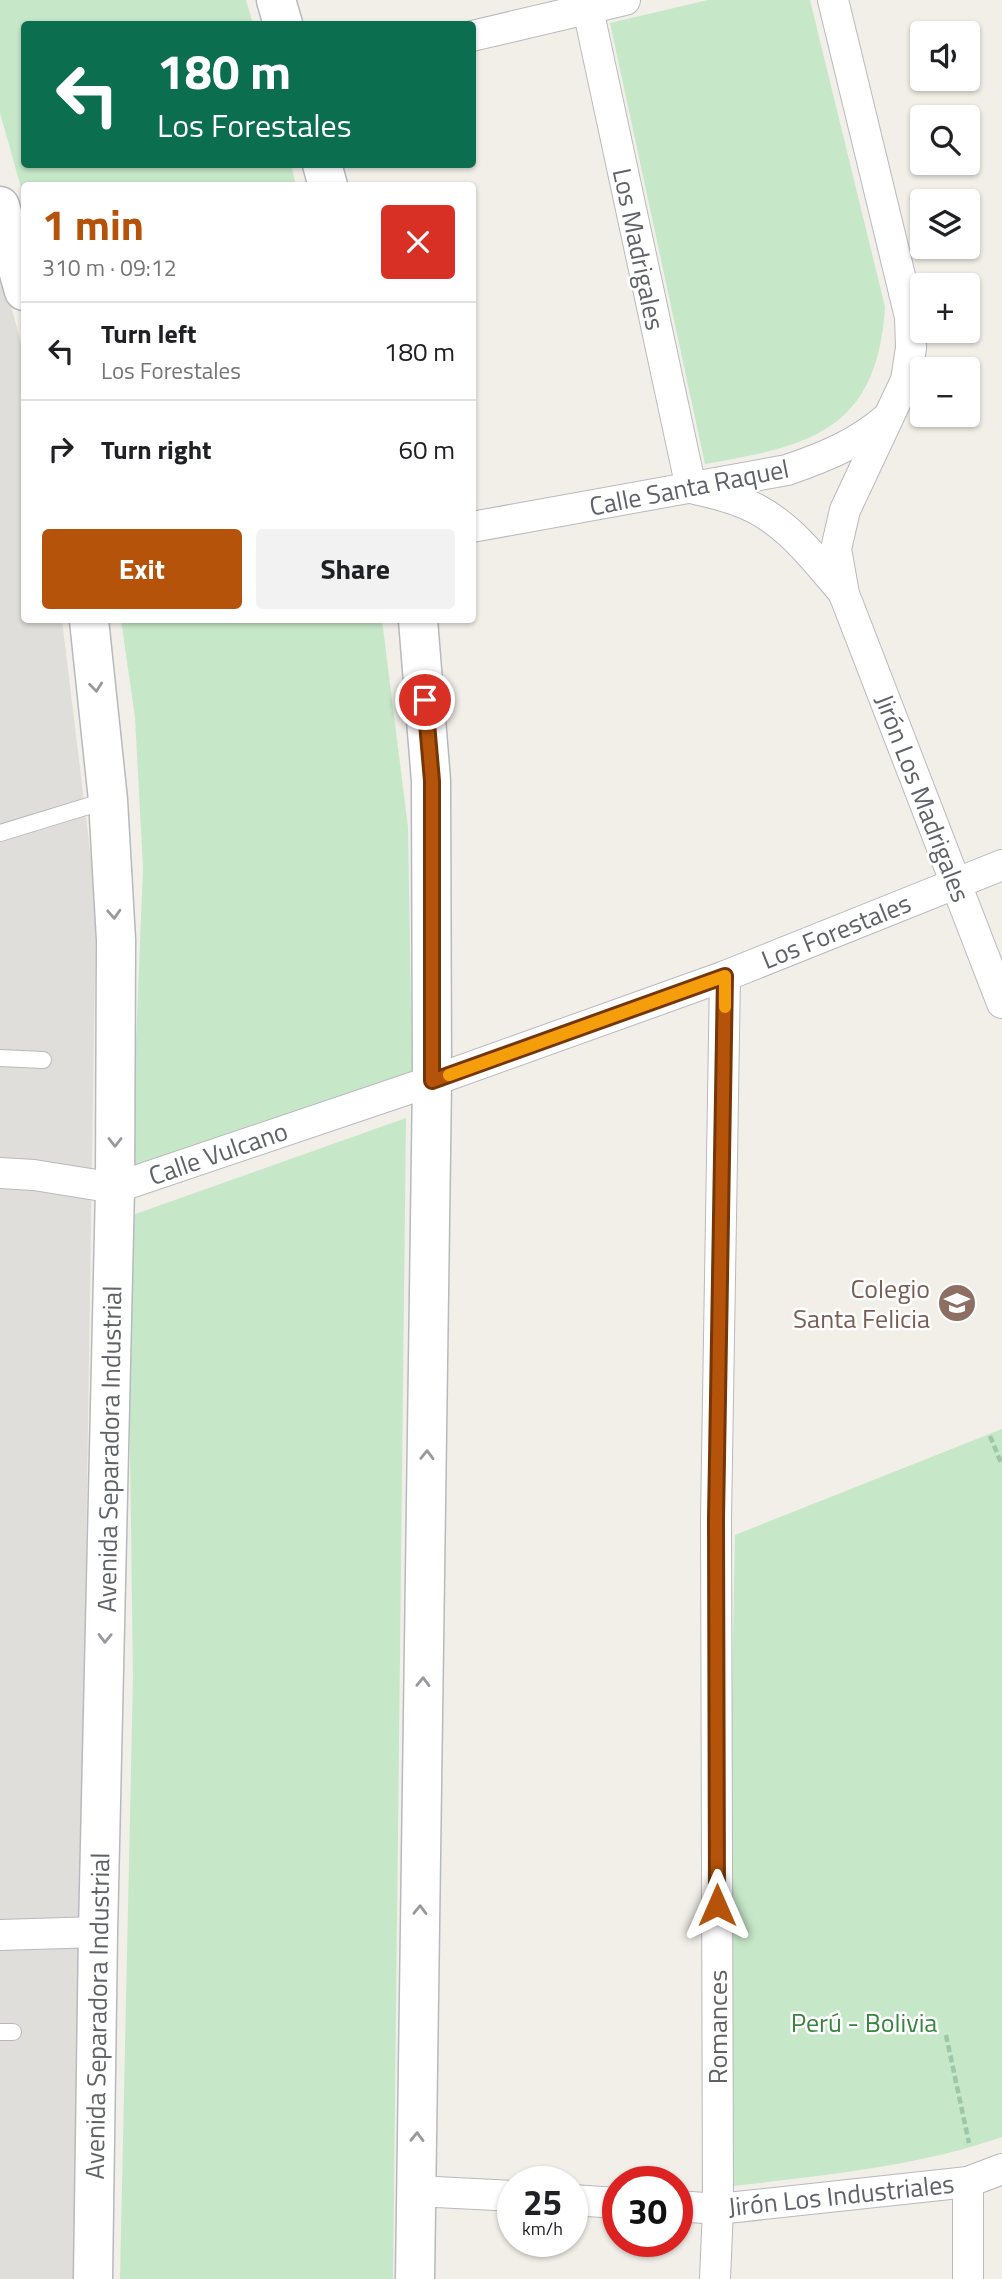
<!DOCTYPE html>
<meta charset="utf-8">
<style>
body{margin:0;font-family:"Titillium Web",sans-serif;background:#f2f2f2;color:#202124;height:100vh;display:flex;flex-direction:column;font-size:26px;white-space:nowrap}
*{box-sizing:border-box;margin:0}
p{font-size:23px;color:#757577}
.icon{flex:none;width:38px;height:38px;fill:none;stroke:currentColor;stroke-width:2;stroke-linecap:round;stroke-linejoin:round}
.map{position:relative;flex:1;overflow:hidden}
.drawer{position:absolute;left:21px;top:182px;width:455px;height:441px;display:flex;flex-direction:column;background:#fff;border-radius:7px;box-shadow:0 2px 5px #0004}
.drawer>*{flex:none}
.top-card{position:absolute;left:21px;top:21px;width:455px;height:147px;border-radius:7px;box-shadow:0 2px 5px #0004;background:#0b6e4f;color:#fff;overflow:hidden}
.tools{position:absolute;left:910px;top:21px;display:grid;gap:14px}
.tools a{display:grid;place-items:center;width:70px;height:70px;border-radius:7px;background:#fff;box-shadow:0 2px 5px #0004;font-size:35px}
.speed{position:absolute;left:497px;top:2166px;display:flex;gap:14px;font-size:35px;font-weight:700;text-align:center}
.speed>*{display:grid;place-content:center;width:91px;height:91px;border-radius:50%;background:#fff;box-shadow:0 2px 5px #0004;line-height:1}
.speed small{font-size:18px;font-weight:400}
.speed .limit{border:10px solid #d22;background:#fff;color:#111}
.pin{position:absolute;display:grid;place-items:center;width:60px;height:60px;color:#fff;margin:-30px;border:4px solid #fff;border-radius:50%;box-shadow:0 2px 7px #0007}
.me{position:absolute;width:77px;margin:-38px;rotate:0deg;stroke-linejoin:round;filter:drop-shadow(0 0 5px #0008)}
.turn{display:flex;align-items:center;gap:24px;height:147px;padding:0 21px;font-size:32px}
.turn .icon{width:91px;height:91px;stroke-width:2.5}
.turn b{display:block;font-size:49px;line-height:60px}
.round{display:grid;place-items:center;flex:none;width:74px;height:74px;border-radius:7px;background:#f2f2f2}
.summary{display:flex;align-items:center;justify-content:space-between;height:119px;padding:0 21px}
h1{font-size:42px;font-weight:700;line-height:52px;color:#b45309}
.cta{display:flex;gap:14px;margin-top:auto;padding:14px 21px}
.cta a{flex:1;height:80px;border-radius:7px;background:#b45309;color:#fff;font-size:28px;font-weight:700;line-height:80px;text-align:center}
.cta a+a{background:#f2f2f2;color:#202124}
ul{padding:0;list-style:none}
li{display:flex;align-items:center;gap:21px;height:98px;padding:0 21px;border-top:2px solid #e0e0e0}
li div{flex:1}
li b{display:block;font-size:26px}
li em{font-style:normal}
.map>svg:first-child{display:block}
.industrial{fill:#e0deda}
.green{fill:#c6e7c8}
.lines{fill:none;stroke-linecap:round;stroke-linejoin:round}
.lane-casing{stroke:#b8b9be;stroke-width:18}
.street-casing{stroke:#b8b9be;stroke-width:32}
.secondary-casing{stroke:#b6b9bf;stroke-width:41}
.path{stroke:#9dc6ab;stroke-width:4.5;stroke-dasharray:7 3.5;stroke-linecap:butt}
.lane{stroke:#fff;stroke-width:16}
.street{stroke:#fff;stroke-width:30}
.secondary{stroke:#fff;stroke-width:38}
.oneway{stroke:#97999d}
.route-casing{stroke:#753606;stroke-width:18}
.route{stroke:#b45309;stroke-width:12}
.slow{stroke:#f59e0b;stroke-width:12}
.labels{text-anchor:middle;dominant-baseline:central;stroke-width:5;stroke-linejoin:round;paint-order:stroke}
.street-label{font-size:26px;fill:#5f6268;stroke:#fff}
.education-label{font-size:26px;fill:#785e54;stroke:#fff;text-anchor:end}
.park-label{font-size:26px;fill:#388540;stroke:#fff}
</style>
<div class="map">
<svg width="1002" height="2279" viewBox="0 0 1002 2279">
<rect width="100%" height="100%" fill="#f1efe8"/>
<path class="industrial" d="M0 265 24 354V620H62L96 900 75 2279H0Z"/>
<g class="green">
<path d="M0 0H246L253 24H24V164L291 165 296 185 24 186V198L0 113Z"/>
<path d="M708 0H810L885 307C877 430 811 446 705 464L610 23Z"/>
<path d="M121 620H382L408 827 412 1073 131 1169 143 868 135 717Z"/>
<path d="M406 1118 393 2279H120L133 1678 127 1217Z"/>
<path d="M1002 1429V2137C916 2167 824 2175 734 2186L723 2181 735 1535Z"/>
</g>
<g class="lines">
<defs>
<g id="lane">
<path d="M0 833 108 800"/>
<path d="M0 1058 43 1060"/>
<path d="M0 2032H13"/>
</g>
<g id="street">
<path d="M833 0 910 317 911 348 906 380 845 510 836 549 844 594 1002 1003"/>
<path d="M588 9 691 488C707 492 723 495 738 501 783 516 813 557 843 592"/>
<path d="M472 36 625 0"/>
<path d="M472 527 787 470C825 457 857 444 887 418"/>
<path d="M0 1173 34 1175 115 1188 432 1081 725 976 1002 865"/>
<path d="M0 1935 98 1932"/>
<path d="M416 2191 513 2196"/>
<path d="M572 2200 618 2203"/>
<path d="M677 2206 718 2209 968 2182 1002 2169"/>
<path d="M715 2279 718 2209 716 1519 725 976"/>
<path d="M968 2279V2182"/>
</g>
<g id="secondary">
<path d="M276 0 283 24"/>
<path d="M322 164 328 186"/>
<path d="M0 206 24 291"/>
<path d="M89 620 108 800 116 940 115 1188 98 1932 93 2279"/>
<path d="M415 2279 432 1081 431 781 418 620"/>
</g>
</defs>
<use href="#lane" class="lane-casing"/>
<use href="#street" class="street-casing"/>
<use href="#secondary" class="secondary-casing"/>
<g class="path">
<path d="M990 1436 1002 1465"/>
<path d="M946 2035 969 2143"/>
</g>
<use href="#lane" class="lane"/>
<use href="#street" class="street"/>
<use href="#secondary" class="secondary"/>
</g>
<defs><path id="oneway-chevron" d="M-2-3.5L2.5 0L-2 3.5" fill="none" stroke-width="1.6" stroke-linecap="round" stroke-linejoin="round" transform="scale(1.75)"/></defs>
<g class="oneway">
<use href="#oneway-chevron" transform="translate(96 687) rotate(84)"/>
<use href="#oneway-chevron" transform="translate(114 914) rotate(87)"/>
<use href="#oneway-chevron" transform="translate(115 1142) rotate(90)"/>
<use href="#oneway-chevron" transform="translate(427 1455) rotate(-89)"/>
<use href="#oneway-chevron" transform="translate(105 1638) rotate(91)"/>
<use href="#oneway-chevron" transform="translate(423 1682) rotate(-89)"/>
<use href="#oneway-chevron" transform="translate(420 1910) rotate(-89)"/>
<use href="#oneway-chevron" transform="translate(417 2137) rotate(-89)"/>
</g>
<g class="lines">
<defs>
<path id="route" d="M425 700 432 781V1081L725 976 716 1519 717 1905"/>
</defs>
<use href="#route" class="route-casing"/>
<use href="#route" class="route"/>
<path class="slow" d="M449 1075 725 976V1007"/>
</g>
<defs>
<symbol id="school-disc" viewBox="-11 -11 22 22"><circle r="9.5" fill="#8d6e63" stroke="#fff"/><path d="M0-5L7-2L0 1L-7-2ZM-4 1L0 2.5L4 1V4Q0 6-4 4Z" fill="#fff"/></symbol>
</defs>
<g fill-rule="evenodd">
<use href="#school-disc" x="935" y="1281" width="44" height="44"/>
</g>
<g class="labels">
<g class="street-label">
<text transform="translate(639 249) rotate(78)">Los Madrigales</text>
<text transform="translate(689 487) rotate(-11)">Calle Santa Raquel</text>
<text transform="translate(923 798) rotate(69)">Jirón Los Madrigales</text>
<text transform="translate(836 931) rotate(-22)">Los Forestales</text>
<text transform="translate(218 1153) rotate(-19)">Calle Vulcano</text>
<text transform="translate(109 1449) rotate(-89)">Avenida Separadora Industrial</text>
<text transform="translate(97 2016) rotate(-89)">Avenida Separadora Industrial</text>
<text transform="translate(717 2027) rotate(-90)">Romances</text>
<text transform="translate(841 2195) rotate(-6)">Jirón Los Industriales</text>
</g>
<g class="education-label">
<text x="930" y="1288">Colegio<tspan x="930" dy="30">Santa Felicia</tspan></text>
</g>
<g class="park-label">
<text x="864" y="2022">Perú - Bolivia</text>
</g>
</g>
</svg>
<div class="tools">
<a><svg class="icon" aria-label="sound" viewBox="0 0 24 24"><path d="M4 9h4l5-4v14l-5-4H4zM17 9q2 3 0 6"/></svg></a>
<a><svg class="icon" aria-label="search" viewBox="0 0 24 24"><circle cx="10" cy="10" r="6"/><path d="M15 15l6 6"/></svg></a>
<a><svg class="icon" aria-label="layers" viewBox="0 0 24 24"><path d="M12 4l9 5-9 5-9-5zM3 14l9 5 9-5"/></svg></a>
<a>+</a>
<a>−</a>
</div>
<div class="speed"><div>25<small>km/h</small></div><div class="limit">30</div></div>
<div class="pin" style="left:425px;top:700px;background:#d93025"><svg class="icon" aria-label="arrive" viewBox="0 0 24 24"><path d="M6 21V4h12l-3 4 3 4H6"/></svg></div>
<svg class="me" style="left:717px;top:1905px" viewBox="-20 -20 40 40"><path d="M0-17L14 15 0 8-14 15z" fill="#b45309" stroke="#fff" stroke-width="4"/></svg>
<div class="top-card">
<div class="turn"><svg class="icon" aria-label="left" viewBox="0 0 24 24"><path d="M17 20v-9H6M10 6l-5 5 5 5"/></svg><div><b>180 m</b>Los Forestales</div></div>
</div>
<section class="drawer">
<div class="summary"><div><h1>1 min</h1><p>310 m · 09:12</p></div><a class="round" style="background:#d93025;color:#fff"><svg class="icon" aria-label="close" viewBox="0 0 24 24"><path d="M6 6l12 12M18 6L6 18"/></svg></a></div>
<ul>
<li><svg class="icon" aria-label="left" viewBox="0 0 24 24"><path d="M17 20v-9H6M10 6l-5 5 5 5"/></svg><div><b>Turn left</b><p>Los Forestales</p></div><em>180 m</em></li>
<li><svg class="icon" aria-label="right" viewBox="0 0 24 24"><path d="M7 20v-9h11M14 6l5 5-5 5"/></svg><div><b>Turn right</b></div><em>60 m</em></li>
</ul>
<div class="cta"><a>Exit</a><a>Share</a></div>
</section>
</div>
